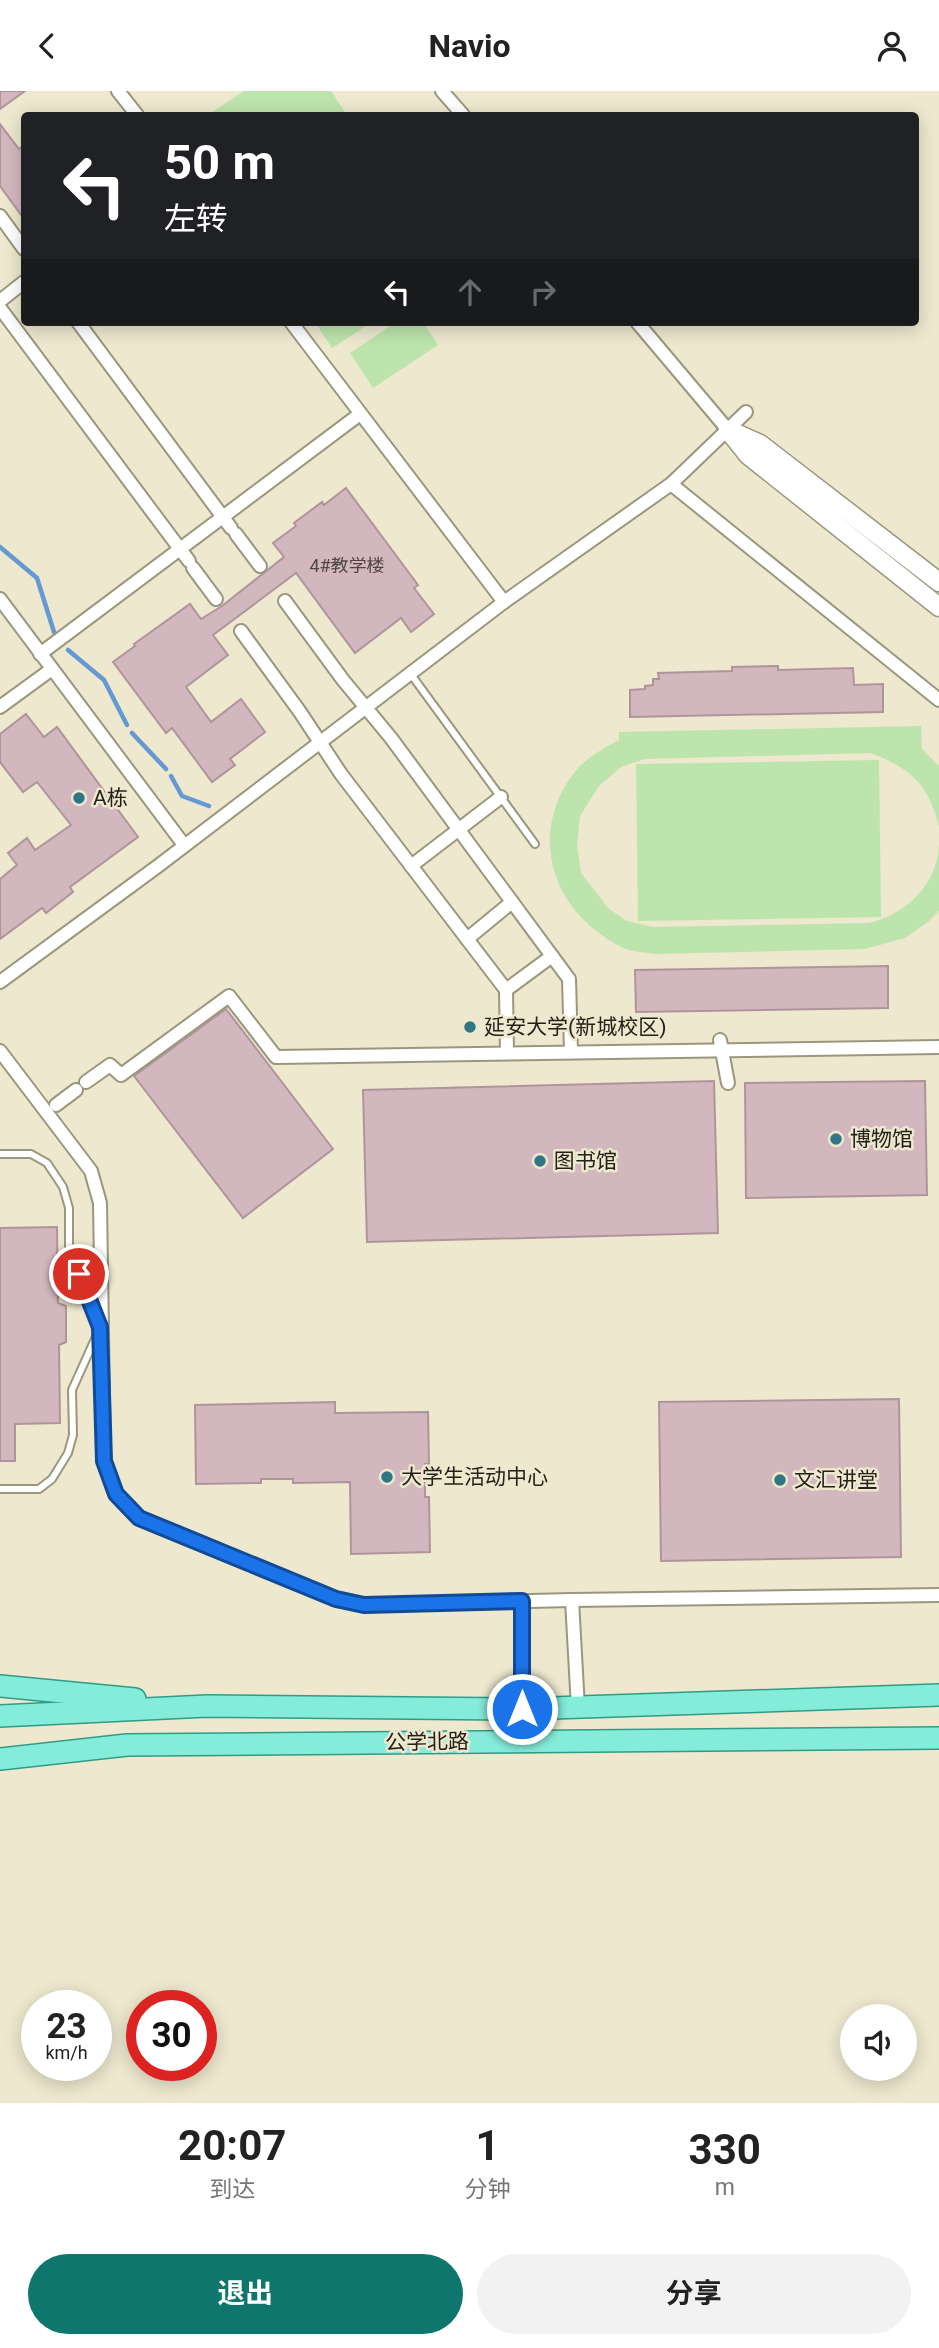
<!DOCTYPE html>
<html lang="zh">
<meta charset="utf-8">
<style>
body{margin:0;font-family:Roboto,"Noto Sans SC",sans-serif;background:#f2f2f2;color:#222;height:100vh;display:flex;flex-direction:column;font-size:26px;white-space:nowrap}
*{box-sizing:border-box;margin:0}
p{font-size:23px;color:#767676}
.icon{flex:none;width:38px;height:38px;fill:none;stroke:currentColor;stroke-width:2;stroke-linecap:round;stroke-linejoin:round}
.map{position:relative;height:2012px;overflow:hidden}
.panel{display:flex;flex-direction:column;background:#fff;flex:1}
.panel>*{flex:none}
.hud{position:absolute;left:21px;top:21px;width:898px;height:214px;border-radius:7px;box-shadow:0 4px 18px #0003;background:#202124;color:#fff;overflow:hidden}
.tools{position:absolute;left:840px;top:1913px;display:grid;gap:14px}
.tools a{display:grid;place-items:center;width:77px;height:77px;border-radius:50%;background:#fff;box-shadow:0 4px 18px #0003;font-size:35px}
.speed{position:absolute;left:21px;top:1899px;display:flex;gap:14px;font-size:35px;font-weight:700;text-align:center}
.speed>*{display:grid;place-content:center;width:91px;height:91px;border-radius:50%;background:#fff;box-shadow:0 4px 18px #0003;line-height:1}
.speed small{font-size:18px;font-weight:400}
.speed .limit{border:10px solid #d22;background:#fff;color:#111}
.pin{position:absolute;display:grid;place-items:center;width:60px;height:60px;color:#fff;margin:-30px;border:4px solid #fff;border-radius:50%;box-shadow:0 2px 7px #0007}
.me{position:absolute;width:77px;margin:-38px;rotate:0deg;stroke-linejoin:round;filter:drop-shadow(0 0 5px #0008)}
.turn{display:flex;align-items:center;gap:24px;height:147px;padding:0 28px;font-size:32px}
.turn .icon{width:91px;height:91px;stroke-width:2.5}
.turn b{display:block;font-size:49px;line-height:60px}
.lanes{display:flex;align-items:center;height:66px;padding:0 28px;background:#0003;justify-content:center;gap:35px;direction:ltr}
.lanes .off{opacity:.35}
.eta{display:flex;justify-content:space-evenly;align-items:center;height:119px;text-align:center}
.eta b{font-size:42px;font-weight:700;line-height:49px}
.button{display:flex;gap:14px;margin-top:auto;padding:14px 28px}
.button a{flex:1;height:80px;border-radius:42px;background:#0f766e;color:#fff;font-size:28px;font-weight:700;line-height:80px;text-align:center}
.button a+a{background:#f2f2f2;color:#222}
header{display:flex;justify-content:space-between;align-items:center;height:91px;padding:0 28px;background:#fff;font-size:32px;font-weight:700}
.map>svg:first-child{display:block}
.green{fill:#bde4ad}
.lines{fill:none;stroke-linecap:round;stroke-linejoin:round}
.stream{stroke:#6599d3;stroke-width:4.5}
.building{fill:#d3b7bf;stroke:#af949c;stroke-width:2}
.lane-casing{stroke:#9b967e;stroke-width:10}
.street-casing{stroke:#9b967e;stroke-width:16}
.secondary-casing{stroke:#9b967e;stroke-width:21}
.primary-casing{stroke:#2e9c86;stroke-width:24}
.lane{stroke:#fff;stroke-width:6}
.street{stroke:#fff;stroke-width:12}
.secondary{stroke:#fff;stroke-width:18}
.primary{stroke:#85ecda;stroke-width:21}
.route-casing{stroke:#114b97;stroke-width:18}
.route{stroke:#1a73e8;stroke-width:12}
.poi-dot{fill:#327686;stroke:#ede8ce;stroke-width:2.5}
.labels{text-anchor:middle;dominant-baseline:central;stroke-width:5;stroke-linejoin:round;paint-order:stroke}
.number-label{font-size:18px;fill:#4f4642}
.poi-label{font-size:21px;fill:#232118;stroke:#ede8ce;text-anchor:start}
.street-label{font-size:21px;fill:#232118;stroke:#ede8ce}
</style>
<header><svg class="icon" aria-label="back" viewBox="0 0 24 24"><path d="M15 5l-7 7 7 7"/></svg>Navio<svg class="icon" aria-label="person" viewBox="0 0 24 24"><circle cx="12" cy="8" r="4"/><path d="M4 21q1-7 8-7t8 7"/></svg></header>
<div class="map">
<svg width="939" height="2012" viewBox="0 0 939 2012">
<rect width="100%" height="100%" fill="#ede8ce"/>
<g class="green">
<path d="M244 0H331L347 24H208Z"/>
<path d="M315 231H372L332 257Z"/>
<path d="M396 231H423L438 254 373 297 350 262Z"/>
<path d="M921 635 922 658 939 675V736C929 694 911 677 870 662L645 668 621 676 599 695 580 725 577 754 581 782 609 818 627 830 653 836 869 832C906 823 937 794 939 754V820L929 830 905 847 865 858 653 863C645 861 634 861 626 858 615 854 604 846 594 838 543 797 534 727 579 676 590 665 606 656 619 649V641Z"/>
<path d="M879 669 881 826 638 830 636 673Z"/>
</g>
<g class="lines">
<g class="stream">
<path d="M0 456 37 487 54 541"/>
<path d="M68 559 104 589 127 634"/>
<path d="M132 642 166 678"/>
<path d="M171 685 182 705 209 715"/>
</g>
</g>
<g class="building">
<path d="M0 0H25L0 18Z"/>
<path d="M0 33 19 58 24 54V128L0 95Z"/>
<path d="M346 397 418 494 414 497 434 523 411 541 401 527 355 562 296 482 213 544 228 564 186 596 211 631 241 608 265 641 230 668 235 674 212 691 172 637 166 642 113 571 135 555 134 553 190 513 201 528 222 515 284 466 273 452 296 435 294 432 322 411 324 414Z"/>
<path d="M778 575V579L853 577 854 594 883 593V621L630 626V599L645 598V595L653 594V588H659L658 582 732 580V576Z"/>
<path d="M26 623 44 646 57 636 138 746 70 796 73 801 46 822 42 817 0 848V788L17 774 8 762 27 747 35 759 71 734 37 691 23 701 0 671V643Z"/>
<path d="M888 875V917L636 921 635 879Z"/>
<path d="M226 918 333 1058 243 1127 134 985Z"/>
<path d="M714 990 718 1142 367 1151 363 999Z"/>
<path d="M925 990 927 1104 746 1107 745 992Z"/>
<path d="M57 1136 58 1212 66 1215V1251L59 1254 60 1332 15 1333V1370H0V1137Z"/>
<path d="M899 1308 901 1466 661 1470 659 1311Z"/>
<path d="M335 1311V1322L428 1321 429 1373H425V1406H429L430 1461 351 1463 350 1391 293 1392V1388H261V1392L196 1393 195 1314Z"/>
</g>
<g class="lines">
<defs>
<g id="lane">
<path d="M410 582 535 753"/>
<path d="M0 1063H31L47 1072 63 1096 69 1117V1158L98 1229"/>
<path d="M0 1398H39L52 1388 68 1362 73 1344 72 1299 99 1239"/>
</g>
<g id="street">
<path d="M118 0 137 24"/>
<path d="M442 0 463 24"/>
<path d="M0 125 24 158"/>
<path d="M0 210 24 191"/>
<path d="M0 217 189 470"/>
<path d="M78 231 231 437"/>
<path d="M291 231 504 511"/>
<path d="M637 231 728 339"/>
<path d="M671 393 939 609"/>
<path d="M236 443 260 475"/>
<path d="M193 477 216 508"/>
<path d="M0 508 184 754"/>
<path d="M285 510 343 589 391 647 569 888 571 961"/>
<path d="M241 540 300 621 341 683 506 899 507 962"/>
<path d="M40 563 360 323"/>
<path d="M0 616 52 578"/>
<path d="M411 775 501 706"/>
<path d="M467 848 512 811"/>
<path d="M0 891 158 775 504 511 671 393 746 321"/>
<path d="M506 899 552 865"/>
<path d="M720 949 728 992"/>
<path d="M0 960 91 1080 100 1112 104 1370 116 1403 139 1427 336 1508 364 1514 572 1509 939 1504"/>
<path d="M86 991 110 974 121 984 229 905 276 966 939 956"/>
<path d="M56 1014 76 999"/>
<path d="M572 1509 578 1617"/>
<path d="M522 1510V1618"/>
</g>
<g id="secondary">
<path d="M728 339 748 364 939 516"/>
<path d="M731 340 760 353 939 491"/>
</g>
<g id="primary">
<path d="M0 1595 135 1608"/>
<path d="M0 1625 207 1615 522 1618 939 1604"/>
<path d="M0 1668 127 1654 939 1647"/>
</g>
</defs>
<use href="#lane" class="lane-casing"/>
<use href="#street" class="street-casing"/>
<use href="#secondary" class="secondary-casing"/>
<use href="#primary" class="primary-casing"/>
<use href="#lane" class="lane"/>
<use href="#street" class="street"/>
<use href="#secondary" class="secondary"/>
<use href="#primary" class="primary"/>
</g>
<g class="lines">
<defs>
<path id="route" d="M79 1183 100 1236 104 1370 116 1403 139 1427 336 1508 364 1514 522 1510V1618"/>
</defs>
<use href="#route" class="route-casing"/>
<use href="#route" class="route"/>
</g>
<g class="poi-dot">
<circle cx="79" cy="707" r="7"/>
<circle cx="470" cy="936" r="7"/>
<circle cx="836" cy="1048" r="7"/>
<circle cx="540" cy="1070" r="7"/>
<circle cx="387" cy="1386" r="7"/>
<circle cx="780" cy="1389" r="7"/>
</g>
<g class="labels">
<g class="number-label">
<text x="347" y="474">4#教学楼</text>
</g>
<g class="poi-label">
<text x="93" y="707">A栋</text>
<text x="484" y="936">延安大学(新城校区)</text>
<text x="850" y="1048">博物馆</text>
<text x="554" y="1070">图书馆</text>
<text x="401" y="1386">大学生活动中心</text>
<text x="794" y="1389">文汇讲堂</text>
</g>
<g class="street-label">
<text transform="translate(427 1651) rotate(-1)">公学北路</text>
</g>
</g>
</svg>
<div class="tools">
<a><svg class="icon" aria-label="sound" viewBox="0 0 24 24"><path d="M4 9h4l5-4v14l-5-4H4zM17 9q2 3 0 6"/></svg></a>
</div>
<div class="speed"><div>23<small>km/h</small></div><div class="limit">30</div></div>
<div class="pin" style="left:79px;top:1183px;background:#d93025"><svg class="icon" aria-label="arrive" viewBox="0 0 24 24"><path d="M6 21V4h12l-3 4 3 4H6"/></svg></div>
<svg class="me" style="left:522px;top:1618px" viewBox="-20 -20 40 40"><circle r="17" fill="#1a73e8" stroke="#fff" stroke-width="3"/><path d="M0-11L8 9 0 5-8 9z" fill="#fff"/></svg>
<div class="hud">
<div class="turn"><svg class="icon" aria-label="left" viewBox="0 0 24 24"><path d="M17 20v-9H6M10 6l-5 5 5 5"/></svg><div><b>50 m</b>左转</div></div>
<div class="lanes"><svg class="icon" aria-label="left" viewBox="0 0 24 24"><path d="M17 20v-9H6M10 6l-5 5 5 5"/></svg><svg class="icon off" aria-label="ahead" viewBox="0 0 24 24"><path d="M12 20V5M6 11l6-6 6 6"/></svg><svg class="icon off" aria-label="right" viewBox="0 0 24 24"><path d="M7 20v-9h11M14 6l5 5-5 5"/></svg></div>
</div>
</div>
<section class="panel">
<div class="eta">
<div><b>20:07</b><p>到达</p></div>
<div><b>1</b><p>分钟</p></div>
<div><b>330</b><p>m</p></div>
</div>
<div class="button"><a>退出</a><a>分享</a></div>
</section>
